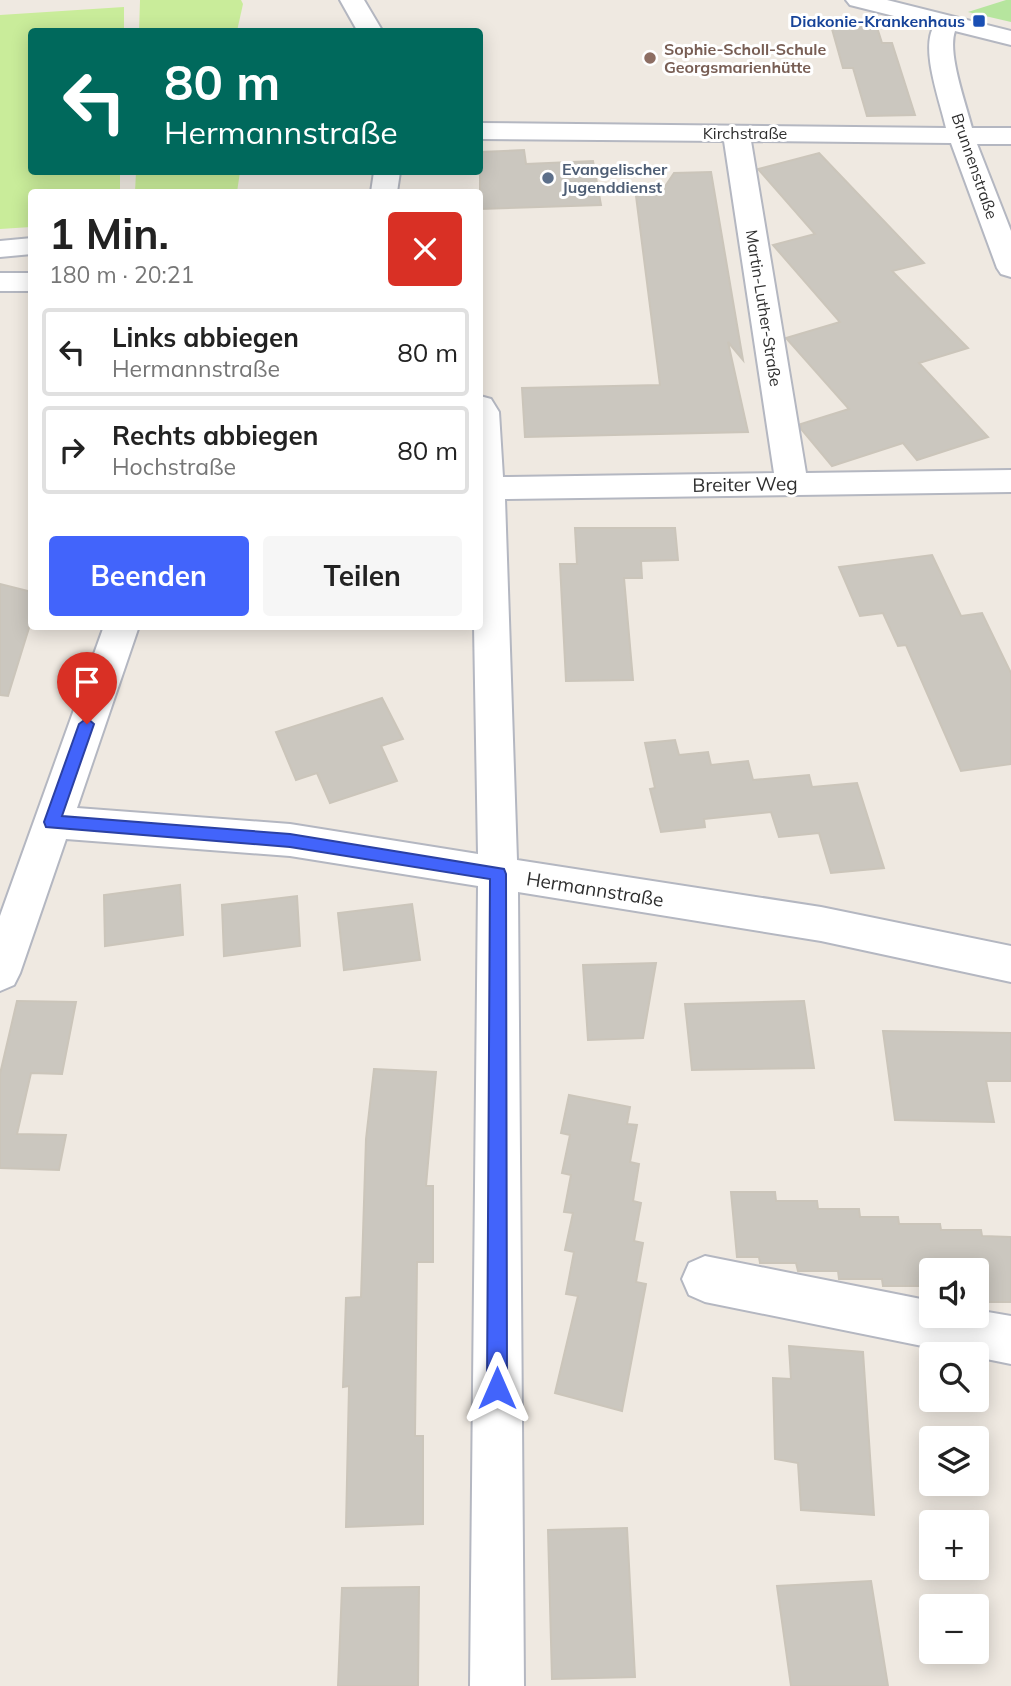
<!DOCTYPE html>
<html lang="de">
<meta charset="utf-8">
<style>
body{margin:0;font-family:Mulish,sans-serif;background:#f6f6f6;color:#222;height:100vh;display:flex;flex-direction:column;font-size:26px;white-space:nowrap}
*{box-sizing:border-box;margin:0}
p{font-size:23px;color:#767676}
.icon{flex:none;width:38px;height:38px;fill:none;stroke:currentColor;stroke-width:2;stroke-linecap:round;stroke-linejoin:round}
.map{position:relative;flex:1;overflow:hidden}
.drawer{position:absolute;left:28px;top:189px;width:455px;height:441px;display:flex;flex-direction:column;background:#fff;border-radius:7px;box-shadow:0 4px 18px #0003}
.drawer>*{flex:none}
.top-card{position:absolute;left:28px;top:28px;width:455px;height:147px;border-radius:7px;box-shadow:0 4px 18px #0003;background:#00695c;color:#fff;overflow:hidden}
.tools{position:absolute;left:919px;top:1258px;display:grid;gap:14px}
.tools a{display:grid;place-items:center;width:70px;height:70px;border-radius:7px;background:#fff;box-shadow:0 4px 18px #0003;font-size:35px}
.pin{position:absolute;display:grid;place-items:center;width:60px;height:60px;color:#fff;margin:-72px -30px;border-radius:50% 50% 50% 0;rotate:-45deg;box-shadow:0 0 7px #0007}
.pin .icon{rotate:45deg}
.me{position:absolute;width:77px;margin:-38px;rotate:0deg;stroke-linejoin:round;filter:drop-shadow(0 0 5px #0008)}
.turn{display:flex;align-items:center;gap:24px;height:147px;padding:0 21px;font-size:32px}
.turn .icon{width:91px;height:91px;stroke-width:2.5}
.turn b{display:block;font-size:49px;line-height:60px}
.round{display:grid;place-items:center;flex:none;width:74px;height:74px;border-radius:7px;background:#f6f6f6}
.overview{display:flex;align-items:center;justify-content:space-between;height:119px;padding:0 21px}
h1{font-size:42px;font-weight:700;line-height:52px}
.action{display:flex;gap:14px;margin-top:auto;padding:14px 21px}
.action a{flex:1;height:80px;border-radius:7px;background:#4264fb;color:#fff;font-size:28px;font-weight:700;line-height:80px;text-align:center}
.action a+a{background:#f6f6f6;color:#222}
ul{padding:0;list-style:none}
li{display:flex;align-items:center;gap:21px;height:88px;margin:0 14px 10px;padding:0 7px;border:4px solid #e0e0e0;border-radius:7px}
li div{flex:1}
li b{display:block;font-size:26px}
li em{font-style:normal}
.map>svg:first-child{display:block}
.green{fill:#b6e59e}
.pitch{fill:#c9ec9a}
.building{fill:#cbc7bf;stroke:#cbc5ba;stroke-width:2}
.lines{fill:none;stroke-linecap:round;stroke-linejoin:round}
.minor-casing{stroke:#b4b7c1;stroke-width:4}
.minor{fill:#fff;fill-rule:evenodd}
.route{fill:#4264fb;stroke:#2b41a3;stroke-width:2}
.transit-dot{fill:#1a4fb4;stroke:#fff;stroke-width:2.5}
.education-dot{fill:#8d6e63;stroke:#fff;stroke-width:2.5}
.service-dot{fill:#5c6f8a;stroke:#fff;stroke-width:2.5}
.labels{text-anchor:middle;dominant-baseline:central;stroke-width:6;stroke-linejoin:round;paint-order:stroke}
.far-transit-label{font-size:16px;font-weight:bold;fill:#164399;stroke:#fff;text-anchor:end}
.far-education-label{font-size:16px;font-weight:bold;fill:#785e54;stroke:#fff;text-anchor:start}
.far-street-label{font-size:16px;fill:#2e2e2e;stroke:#fff}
.far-service-label{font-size:16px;font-weight:bold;fill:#4e5e75;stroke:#fff;text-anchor:start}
.street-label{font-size:19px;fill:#2e2e2e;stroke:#fff}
</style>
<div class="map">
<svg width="1011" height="1686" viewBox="0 0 1011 1686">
<rect width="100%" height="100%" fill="#efe9e1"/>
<path class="green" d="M1006 0H1011V22L968 12Z"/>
<g class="pitch">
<path d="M140 0H241L243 4 237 31 139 32Z"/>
<path d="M124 7V31L32 32V172H120V192H32L31 227 0 229V15Z"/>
<path d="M136 172H240L237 192H135Z"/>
</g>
<g class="building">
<path d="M875 21 882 43H892L915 115 867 116 853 68H843L830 22Z"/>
<path d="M524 150 526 164 593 161 601 205 480 209V152Z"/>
<path d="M819 153 924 263 892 271 968 348 919 363 988 437 917 460 903 443 832 466 801 429V424L849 409 786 338 840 322 773 245 815 234 758 169Z"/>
<path d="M711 172 743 360 728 342 748 432 525 437 522 388 660 385 635 188H664L674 173Z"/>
<path d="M575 528H675L678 560 641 561 642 578H624L633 680 566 681 560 564H577Z"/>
<path d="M932 555 961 616 982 613 1011 673V764L961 771 906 645 898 646 883 613 860 616 839 567Z"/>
<path d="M0 584 32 592V618L8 696 0 695Z"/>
<path d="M382 698 403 739 381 746 397 781 330 803 317 773 296 780 276 732Z"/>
<path d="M675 740 679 755 708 752 711 765 748 761 753 780 809 775 812 787 857 783 884 868 831 873 819 833 779 837 771 812 704 819 705 827 661 832 650 789 655 788 645 743Z"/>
<path d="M180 885 183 935 105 946 104 895Z"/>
<path d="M297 896 300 946 224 956 222 905Z"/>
<path d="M412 904 420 960 344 970 338 913Z"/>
<path d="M656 963 643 1038 588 1040 583 965Z"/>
<path d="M17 1001 76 1002 62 1074 31 1073 17 1134 66 1135 59 1170 0 1168V1074Z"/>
<path d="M804 1001 814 1068 692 1070 685 1004Z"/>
<path d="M883 1031 1011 1033V1081H986L994 1122 895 1120Z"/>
<path d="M374 1069 436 1072 426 1186H433V1262H417L415 1436H423V1524L346 1527 349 1386 343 1387 346 1298 361 1297 366 1139Z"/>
<path d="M569 1095 630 1107 627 1124 637 1125 630 1162 639 1164 633 1201 641 1203 634 1241 643 1243 636 1282 646 1284 622 1411 555 1393 578 1296 566 1294 574 1252 565 1250 573 1213 564 1212 571 1175 562 1173 570 1135 561 1133Z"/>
<path d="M731 1192H775L776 1201H817L818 1209H859L860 1217H898L899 1224H940L941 1230H981L982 1236 1011 1237V1302H976V1270H931V1294H928L927 1286H883L882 1279H839L838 1271H798L796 1263H760L759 1257H737Z"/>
<path d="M789 1346 863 1352 874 1515 801 1510 798 1463 775 1459 773 1378 791 1379Z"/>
<path d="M627 1528 635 1677 552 1679 548 1530Z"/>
<path d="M871 1581 888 1686H791L777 1586Z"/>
<path d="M419 1587 418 1686H338L342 1588Z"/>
</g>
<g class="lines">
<defs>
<g id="minor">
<path d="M340 0H364L383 32H358Z"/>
<path d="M846 0H887L1011 31V45L955 31C947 53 966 104 972 128H1011V144H977L1011 231V277L1001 274 997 268 951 143 751 141 806 473 1011 470V492L505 499 517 860 821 907 1011 946V982L821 941 518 892 524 1686H470L478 886 290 856 66 839 20 973 14 985 0 991V916L104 626H139L77 808 290 824 478 854 474 626H480V396L491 399 499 412 503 477 774 473 724 141 480 139V123L946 128C940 101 920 49 934 26L850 5Z"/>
<path d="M374 172H400L397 192H371Z"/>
<path d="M32 238V254L0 257V241Z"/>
<rect x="0" y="273" width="32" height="18"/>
<path d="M705 1256 931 1301V1316H976V1310L1011 1316V1364L705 1302 689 1295 682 1279 689 1263Z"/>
</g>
</defs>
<use href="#minor" class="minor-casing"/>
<use href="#minor" class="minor"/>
</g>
<path class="route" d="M87 718 94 724 62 816 290 834 504 869 506 874 507 1388 504 1395 497 1398 490 1395 487 1388 490 879 290 847 46 827 44 822 79 724Z"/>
<rect class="transit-dot" x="972" y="14" width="14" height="14" rx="3.5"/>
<circle class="education-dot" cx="650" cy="58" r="7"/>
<circle class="service-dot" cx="548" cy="178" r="7"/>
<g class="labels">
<g class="far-transit-label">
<text x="965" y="21">Diakonie-Krankenhaus</text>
</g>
<g class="far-education-label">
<text x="664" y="49">Sophie-Scholl-Schule<tspan x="664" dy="18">Georgsmarienhütte</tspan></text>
</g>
<g class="far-street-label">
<text x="745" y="133">Kirchstraße</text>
<text transform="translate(975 166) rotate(71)">Brunnenstraße</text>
<text transform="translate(764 308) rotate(81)">Martin-Luther-Straße</text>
</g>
<g class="far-service-label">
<text x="562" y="169">Evangelischer<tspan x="562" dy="18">Jugenddienst</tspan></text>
</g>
<g class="street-label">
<text transform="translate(745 484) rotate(-1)">Breiter Weg</text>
<text transform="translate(595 889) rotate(9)">Hermannstraße</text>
</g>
</g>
</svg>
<div class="tools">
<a><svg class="icon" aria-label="sound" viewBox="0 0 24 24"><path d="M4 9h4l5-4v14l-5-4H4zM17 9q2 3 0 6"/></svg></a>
<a><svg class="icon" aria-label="search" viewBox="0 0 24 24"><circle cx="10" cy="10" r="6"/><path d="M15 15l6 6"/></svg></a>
<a><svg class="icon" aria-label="layers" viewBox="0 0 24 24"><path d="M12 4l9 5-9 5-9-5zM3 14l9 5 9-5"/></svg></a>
<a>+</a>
<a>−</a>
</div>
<div class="pin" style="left:87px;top:724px;background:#d93025"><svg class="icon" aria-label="arrive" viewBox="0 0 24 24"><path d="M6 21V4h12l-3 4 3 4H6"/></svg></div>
<svg class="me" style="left:497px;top:1388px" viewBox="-20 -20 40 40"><path d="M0-17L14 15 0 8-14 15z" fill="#4264fb" stroke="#fff" stroke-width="4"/></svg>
<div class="top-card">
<div class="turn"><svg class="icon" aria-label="left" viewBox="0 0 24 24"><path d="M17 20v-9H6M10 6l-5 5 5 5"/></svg><div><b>80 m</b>Hermannstraße</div></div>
</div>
<section class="drawer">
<div class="overview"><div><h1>1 Min.</h1><p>180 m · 20:21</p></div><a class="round" style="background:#d93025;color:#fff"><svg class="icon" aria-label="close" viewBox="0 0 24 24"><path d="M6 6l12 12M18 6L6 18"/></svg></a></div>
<ul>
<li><svg class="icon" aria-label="left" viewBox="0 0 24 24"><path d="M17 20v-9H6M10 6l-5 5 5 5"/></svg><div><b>Links abbiegen</b><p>Hermannstraße</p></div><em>80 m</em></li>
<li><svg class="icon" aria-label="right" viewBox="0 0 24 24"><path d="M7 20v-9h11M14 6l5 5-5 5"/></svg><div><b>Rechts abbiegen</b><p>Hochstraße</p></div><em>80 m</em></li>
</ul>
<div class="action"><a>Beenden</a><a>Teilen</a></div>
</section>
</div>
